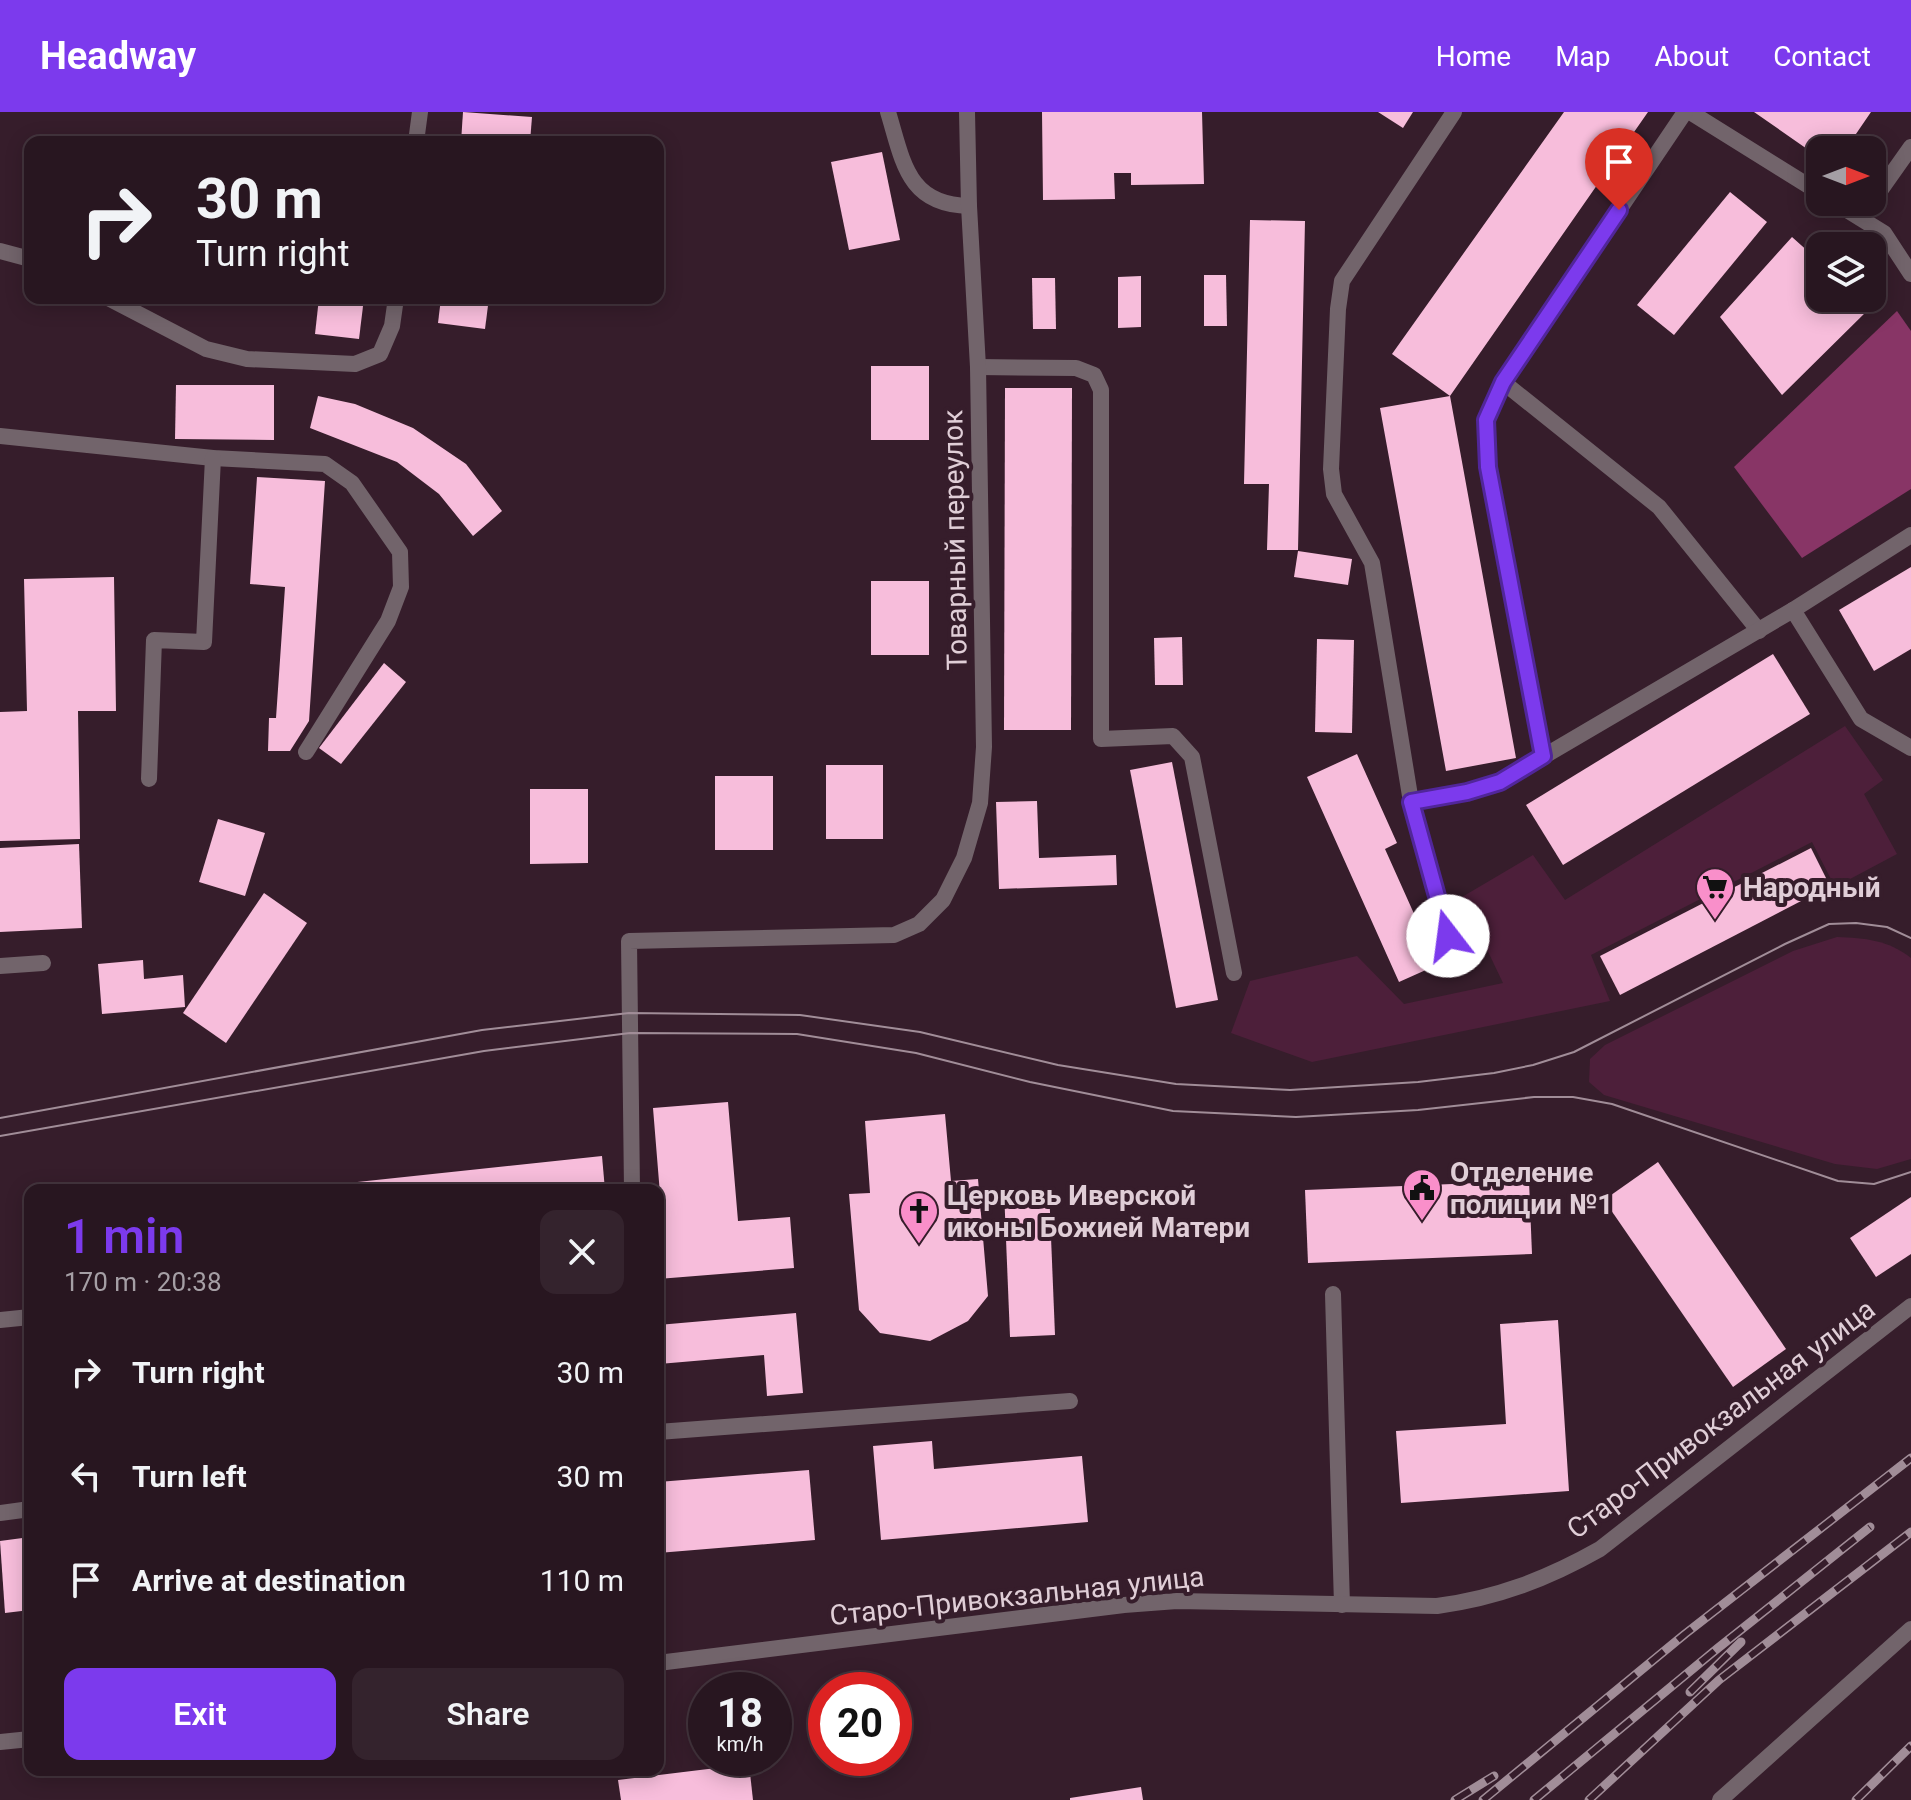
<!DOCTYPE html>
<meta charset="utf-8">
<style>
body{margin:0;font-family:Roboto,sans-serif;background:#34232d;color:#f1f3f6;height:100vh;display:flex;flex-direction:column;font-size:30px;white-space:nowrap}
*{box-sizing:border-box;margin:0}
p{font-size:26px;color:#a59fa5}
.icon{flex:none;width:44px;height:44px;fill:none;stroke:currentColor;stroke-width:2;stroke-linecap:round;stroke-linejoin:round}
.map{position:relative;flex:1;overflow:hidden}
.side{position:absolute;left:24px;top:1072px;width:640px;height:592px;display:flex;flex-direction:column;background:#281620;border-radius:16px;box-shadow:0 4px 20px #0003,0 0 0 2px #44353e}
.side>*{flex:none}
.banner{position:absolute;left:24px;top:24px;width:640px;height:168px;border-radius:16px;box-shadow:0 4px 20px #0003,0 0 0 2px #44353e;background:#281620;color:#f1f3f6;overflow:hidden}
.needle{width:52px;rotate:90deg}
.fabs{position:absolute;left:1806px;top:24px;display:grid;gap:16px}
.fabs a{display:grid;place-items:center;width:80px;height:80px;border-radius:16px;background:#281620;box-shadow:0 4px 20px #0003,0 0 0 2px #44353e;font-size:40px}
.speed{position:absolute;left:688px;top:1560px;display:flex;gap:16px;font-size:40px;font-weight:700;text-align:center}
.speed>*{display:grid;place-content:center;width:104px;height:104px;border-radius:50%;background:#281620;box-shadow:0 4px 20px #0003,0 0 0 2px #44353e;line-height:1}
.speed small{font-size:20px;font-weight:400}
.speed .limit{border:12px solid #d22;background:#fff;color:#111}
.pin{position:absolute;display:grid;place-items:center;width:68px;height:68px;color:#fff;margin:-82px -34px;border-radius:50% 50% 50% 0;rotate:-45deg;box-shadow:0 0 8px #0007}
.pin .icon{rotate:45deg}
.me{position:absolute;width:88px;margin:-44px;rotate:345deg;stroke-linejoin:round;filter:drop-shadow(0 0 6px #0008)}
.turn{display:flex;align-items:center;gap:28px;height:168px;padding:0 40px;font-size:36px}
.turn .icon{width:104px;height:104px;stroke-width:2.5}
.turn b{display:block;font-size:56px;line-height:68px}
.round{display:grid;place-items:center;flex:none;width:84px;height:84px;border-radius:16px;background:#34232d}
.summary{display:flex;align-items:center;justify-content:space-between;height:136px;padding:0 40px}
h1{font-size:48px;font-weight:600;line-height:60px;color:#7c3aed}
.primary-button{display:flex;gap:16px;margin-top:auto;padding:16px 40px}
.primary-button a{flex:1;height:92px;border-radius:16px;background:#7c3aed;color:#fff;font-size:32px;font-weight:600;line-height:92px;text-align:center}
.primary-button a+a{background:#34232d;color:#f1f3f6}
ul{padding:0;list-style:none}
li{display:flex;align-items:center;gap:24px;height:104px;padding:0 40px}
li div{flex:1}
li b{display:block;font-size:30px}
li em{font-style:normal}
header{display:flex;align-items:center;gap:48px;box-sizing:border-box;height:112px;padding:0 40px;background:#7c3aed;color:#fff}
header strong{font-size:38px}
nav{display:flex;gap:44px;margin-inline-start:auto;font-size:28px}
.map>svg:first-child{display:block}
.green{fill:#4d1f3a}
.forest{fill:#883566}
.building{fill:#f7bddb}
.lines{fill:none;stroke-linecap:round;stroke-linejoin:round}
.service{stroke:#72646b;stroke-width:16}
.minor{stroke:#72646b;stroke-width:16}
.tram{stroke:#a18d98;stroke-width:2}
.rail-casing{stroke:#a18d98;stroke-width:9}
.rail{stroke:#361d2b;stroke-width:6;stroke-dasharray:18;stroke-linecap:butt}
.route-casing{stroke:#51269a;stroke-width:20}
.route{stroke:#7c3aed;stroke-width:14}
.labels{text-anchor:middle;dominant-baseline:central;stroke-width:8;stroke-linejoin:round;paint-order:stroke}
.street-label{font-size:28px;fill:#e0ced7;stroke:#361d2b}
.poi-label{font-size:28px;font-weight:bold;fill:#e0ced7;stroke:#361d2b;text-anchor:start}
</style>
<header>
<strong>Headway</strong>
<nav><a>Home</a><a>Map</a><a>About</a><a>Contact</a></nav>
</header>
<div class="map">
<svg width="1911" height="1688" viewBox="0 0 1911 1688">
<rect width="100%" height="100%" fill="#361d2b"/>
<g class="green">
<path d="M1845 614 1883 668 1864 682 1897 742 1835 775 1812 730 1591 843 1610 889 1312 950 1231 921 1250 869 1357 844 1404 892 1503 871 1462 785 1533 743 1565 788Z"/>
<path d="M1837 825C1865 826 1888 828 1911 846V1047L1877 1057 1835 1052 1604 983 1589 970 1590 947 1605 933 1793 839Z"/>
</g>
<path class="forest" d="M1897 199 1911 219V377L1802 446 1734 355Z"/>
<g class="building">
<path d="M463 0 532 5 530 30H461Z"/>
<path d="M1042 0H1202L1204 72 1131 73V61H1114L1115 87 1043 88Z"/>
<path d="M1378 0H1413L1403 16Z"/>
<path d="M1564 0H1648L1450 284 1516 646 1446 659 1380 296 1450 284 1392 242Z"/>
<path d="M1754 0H1871L1845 38H1820V46Z"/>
<path d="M882 40 900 128 849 138 831 50Z"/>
<path d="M1730 80 1767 110 1674 223 1637 193Z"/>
<path d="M1250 108 1305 109 1298 438H1267L1269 372H1244Z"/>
<path d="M1792 125 1820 150V186H1860L1871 195 1782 283 1720 205Z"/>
<path d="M1204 163H1226L1227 214H1204Z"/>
<path d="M1141 164V215L1118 216V165Z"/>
<path d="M1032 166H1055L1056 217H1033Z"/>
<path d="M319 186H364L359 227 315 222Z"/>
<path d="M441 186H489L485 217 438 211Z"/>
<rect x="871" y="254" width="58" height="74"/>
<path d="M176 273H274V328L175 327Z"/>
<path d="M1005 276H1072L1071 618H1004Z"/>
<path d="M318 284 355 292 413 316 466 352 502 399 473 424 439 382 397 350 310 316Z"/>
<path d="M257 365 325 369 309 609 290 639H268L269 606H276L285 475 250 472Z"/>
<path d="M1298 439 1352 447 1348 473 1294 465Z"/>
<path d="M1911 455V537L1874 559 1839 498Z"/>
<path d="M114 465 116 599H78L80 727 0 729V600L27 599 24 467Z"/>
<rect x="871" y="469" width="58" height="74"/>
<path d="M1182 525 1183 573H1155L1154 526Z"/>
<path d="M1317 527 1354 528 1352 621 1315 620Z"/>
<path d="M1773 542 1810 602 1563 753 1526 693Z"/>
<path d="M384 551 406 570 341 652 319 636Z"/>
<path d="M1357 642 1397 731 1385 737 1437 853 1399 870 1307 665Z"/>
<path d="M1172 650 1218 888 1176 896 1130 658Z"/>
<rect x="826" y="653" width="57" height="74"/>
<rect x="715" y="664" width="58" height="74"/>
<path d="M530 677H588V751L530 752Z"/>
<path d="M1037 689 1039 746 1116 743 1117 773 999 777 996 690Z"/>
<path d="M218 707 265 721 245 784 199 770Z"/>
<path d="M79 732 82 816 0 820V736Z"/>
<path d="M1811 736 1830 774 1620 883 1600 844Z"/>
<path d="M264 781 307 811 226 931 183 901Z"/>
<path d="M143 848 144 867 183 863 185 895 102 902 98 852Z"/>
<path d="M728 990 738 1109 790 1105 794 1156 658 1167V1120L663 1119 653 996Z"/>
<path d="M945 1002 951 1069 978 1067 988 1184 968 1209 930 1229 880 1221 859 1198 849 1082 870 1081 865 1009Z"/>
<path d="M602 1044 605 1078H301V1076Z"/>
<path d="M1658 1050 1786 1237 1733 1275 1604 1088Z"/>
<path d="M1529 1069 1532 1142 1308 1151 1305 1078Z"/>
<path d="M1049 1076 1055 1223 1010 1225 1004 1078Z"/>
<path d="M1911 1085V1142L1876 1165 1850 1126Z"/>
<path d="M796 1201 803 1281 767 1284 764 1243 659 1252 658 1213Z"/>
<path d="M1558 1208 1569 1379 1401 1391 1396 1319 1506 1312 1500 1212Z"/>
<path d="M932 1329 934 1357 1082 1344 1088 1410 881 1428 873 1334Z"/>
<path d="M809 1358 815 1428 658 1441V1370Z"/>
<path d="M30 1425V1498L5 1501 0 1429Z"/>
<path d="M749 1652 753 1688H621L618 1668Z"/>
<path d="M1141 1675 1143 1688H1070V1686Z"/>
</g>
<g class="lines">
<g class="service">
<path d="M888 0C903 49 907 93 969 94"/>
<path d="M1690 0 1820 81"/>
<path d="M416 30 420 0"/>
<path d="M1834 90 1884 121 1911 162"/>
<path d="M1872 90 1911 35"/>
<path d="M0 139 30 147"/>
<path d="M108 186 206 237 247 247 355 252 380 242 392 214 396 186"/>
<path d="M978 255 1076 256 1094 263 1101 278V627L1173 624 1192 645 1234 861"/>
<path d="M1503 270 1659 395 1759 519"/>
<path d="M0 324 213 346 325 352 352 371 400 440 401 475 388 509 306 640"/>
<path d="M1793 498 1911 423"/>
<path d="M1543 644 1488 355 1486 308 1503 270 1685 0"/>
<path d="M149 667 154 528 204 530 213 346"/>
<path d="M1411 690 1467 680 1500 670 1793 498 1861 607 1911 636"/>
<path d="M1448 824 1411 690 1372 451 1334 382 1331 357 1338 197 1342 169 1454 0"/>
<path d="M0 854 43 851"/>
<path d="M632 1078 629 829 894 823 919 812 943 788 964 746 980 691 984 635 978 255 969 94 967 0"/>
<path d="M1333 1182 1342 1493"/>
<path d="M0 1208 30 1205"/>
<path d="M658 1320 1070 1289"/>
<path d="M0 1401 30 1397"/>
<path d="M1720 1688 1911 1517"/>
</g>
<g class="minor">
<path d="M658 1551 1124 1493 1177 1489 1437 1494C1497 1486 1547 1467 1600 1437L1911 1194"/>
<path d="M0 1630 30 1627"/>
</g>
<g class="tram">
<path d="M0 1006 482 918 629 901 800 903 920 920 1058 953 1176 972 1290 978 1418 970 1494 961 1533 953 1574 940 1785 832 1829 812 1856 811 1887 815 1911 826"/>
<path d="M0 1024 484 939 630 921 797 922 916 941 1030 970 1173 999 1296 1005 1418 998 1534 985H1573L1612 992 1838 1069 1874 1072 1911 1060"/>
</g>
<defs>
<g id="rail">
<path d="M1690 1580 1741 1530"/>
<path d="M1455 1688 1494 1664"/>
<path d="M1483 1688 1685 1522 1911 1346"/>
<path d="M1534 1688 1718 1536 1870 1415"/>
<path d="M1589 1688 1719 1568 1911 1420"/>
<path d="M1856 1688 1911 1634"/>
</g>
</defs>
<use href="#rail" class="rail-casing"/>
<use href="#rail" class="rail"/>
</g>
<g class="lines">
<defs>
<path id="route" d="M1448 824 1411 690 1467 680 1500 670 1543 644 1488 355 1486 308 1503 270 1619 98"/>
</defs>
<use href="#route" class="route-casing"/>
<use href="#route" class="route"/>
</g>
<defs>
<symbol id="supermarket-pin" viewBox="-11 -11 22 30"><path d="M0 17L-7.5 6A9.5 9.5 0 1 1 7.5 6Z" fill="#f98fca" stroke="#361d2b"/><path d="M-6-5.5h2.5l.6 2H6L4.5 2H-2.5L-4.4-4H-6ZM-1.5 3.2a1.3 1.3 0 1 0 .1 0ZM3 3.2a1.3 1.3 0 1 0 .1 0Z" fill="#111"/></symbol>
<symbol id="civic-pin" viewBox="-11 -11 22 30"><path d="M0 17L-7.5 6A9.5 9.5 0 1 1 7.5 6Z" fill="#f98fca" stroke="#361d2b"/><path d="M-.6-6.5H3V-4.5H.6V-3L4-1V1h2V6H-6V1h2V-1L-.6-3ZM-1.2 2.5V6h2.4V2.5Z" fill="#111"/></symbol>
<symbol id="church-pin" viewBox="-11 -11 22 30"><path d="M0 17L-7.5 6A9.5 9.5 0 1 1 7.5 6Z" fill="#f98fca" stroke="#361d2b"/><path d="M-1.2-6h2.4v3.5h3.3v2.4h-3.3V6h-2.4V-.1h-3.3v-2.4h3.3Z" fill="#111"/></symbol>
</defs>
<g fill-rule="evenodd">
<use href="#supermarket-pin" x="1693" y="753" width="44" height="60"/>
<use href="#civic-pin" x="1400" y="1054" width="44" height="60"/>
<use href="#church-pin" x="897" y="1077" width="44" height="60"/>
</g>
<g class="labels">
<g class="street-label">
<text transform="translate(955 428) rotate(-91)">Товарный переулок</text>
<text transform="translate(1721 1307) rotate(-37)">Старо-Привокзальная улица</text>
<text transform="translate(1017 1484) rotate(-6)">Старо-Привокзальная улица</text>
</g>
<g class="poi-label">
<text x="1743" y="775">Народный</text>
<text x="1450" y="1060">Отделение<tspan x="1450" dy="32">полиции №1</tspan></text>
<text x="947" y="1083">Церковь Иверской<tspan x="947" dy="32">иконы Божией Матери</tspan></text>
</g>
</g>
</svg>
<div class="fabs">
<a><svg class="needle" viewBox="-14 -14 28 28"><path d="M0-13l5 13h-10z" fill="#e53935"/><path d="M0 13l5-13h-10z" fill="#a59fa5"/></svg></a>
<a><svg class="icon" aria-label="layers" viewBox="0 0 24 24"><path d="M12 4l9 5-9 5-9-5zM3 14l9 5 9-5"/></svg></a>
</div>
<div class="speed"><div>18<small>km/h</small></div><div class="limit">20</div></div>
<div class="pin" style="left:1619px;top:98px;background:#d93025"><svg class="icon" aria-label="arrive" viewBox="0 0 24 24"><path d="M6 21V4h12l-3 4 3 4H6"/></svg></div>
<svg class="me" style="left:1448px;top:824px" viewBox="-20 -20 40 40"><circle r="19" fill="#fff"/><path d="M0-13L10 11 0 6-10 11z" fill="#7c3aed"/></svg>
<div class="banner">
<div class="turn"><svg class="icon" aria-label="right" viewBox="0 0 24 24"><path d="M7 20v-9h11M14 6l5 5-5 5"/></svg><div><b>30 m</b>Turn right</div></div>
</div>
<section class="side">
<div class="summary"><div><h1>1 min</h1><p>170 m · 20:38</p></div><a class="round"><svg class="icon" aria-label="close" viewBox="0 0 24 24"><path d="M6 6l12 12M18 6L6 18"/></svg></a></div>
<ul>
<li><svg class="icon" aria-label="right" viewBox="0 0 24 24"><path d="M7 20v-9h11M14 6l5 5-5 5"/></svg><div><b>Turn right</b></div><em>30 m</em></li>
<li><svg class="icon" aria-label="left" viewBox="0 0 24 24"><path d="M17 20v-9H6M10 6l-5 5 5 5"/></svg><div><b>Turn left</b></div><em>30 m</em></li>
<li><svg class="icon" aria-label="arrive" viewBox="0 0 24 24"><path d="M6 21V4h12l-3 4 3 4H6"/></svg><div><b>Arrive at destination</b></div><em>110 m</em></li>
</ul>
<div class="primary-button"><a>Exit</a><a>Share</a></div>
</section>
</div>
